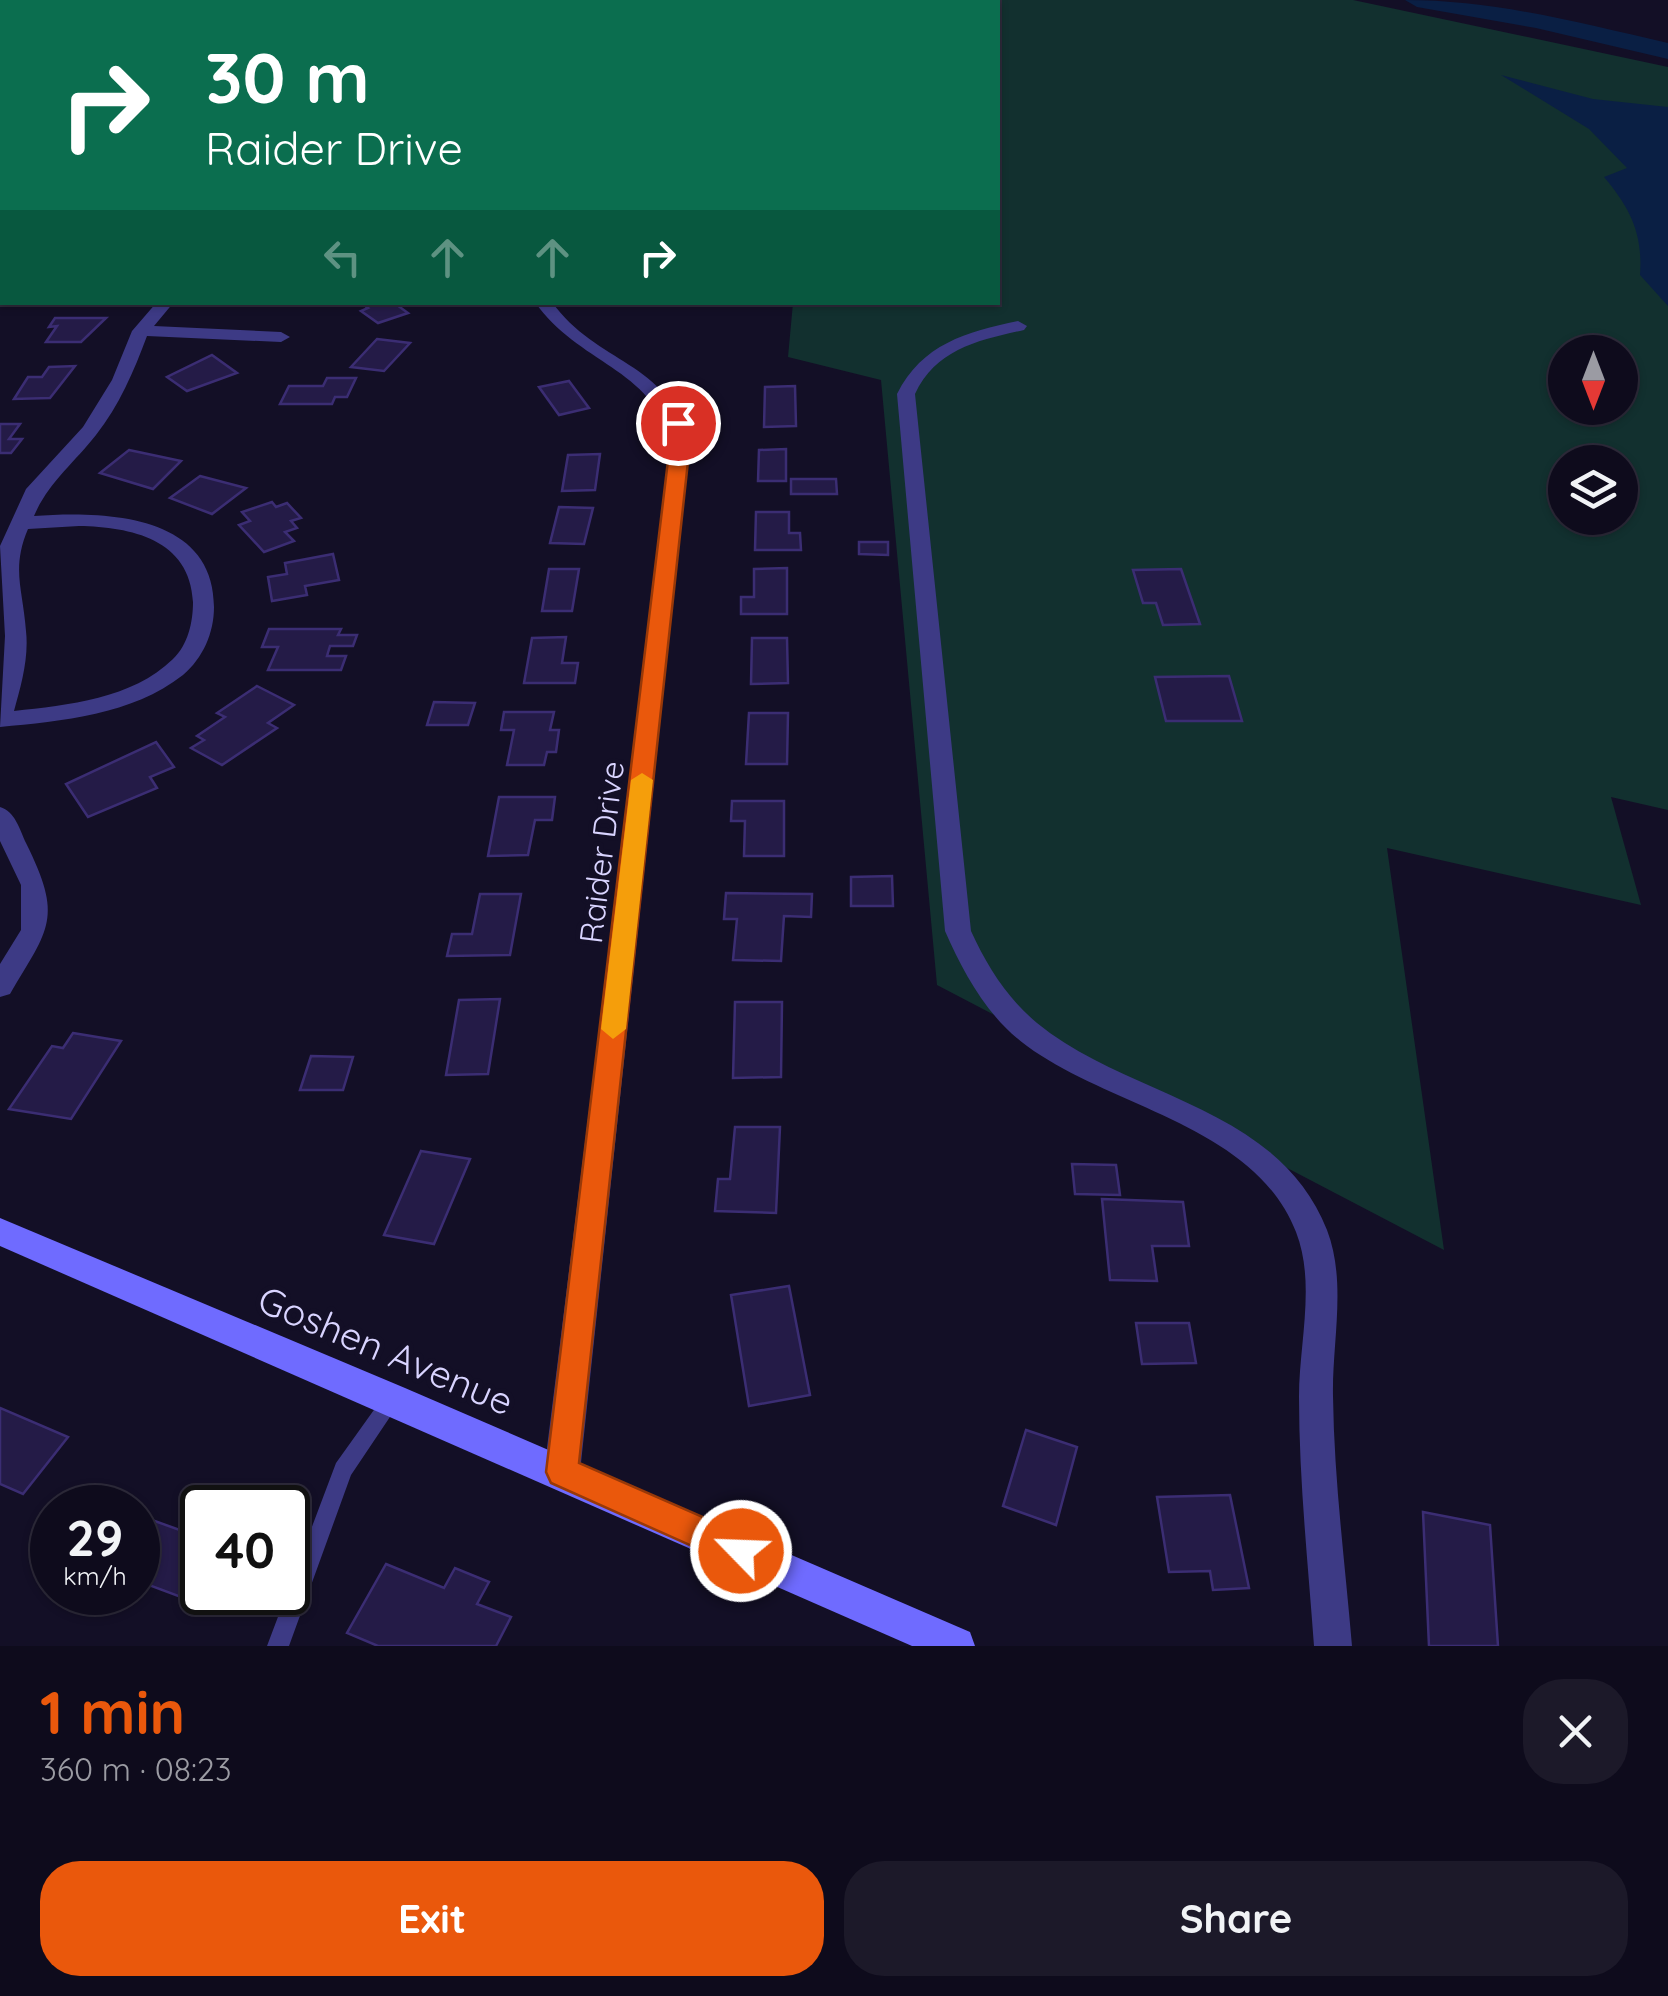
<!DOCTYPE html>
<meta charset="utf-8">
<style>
body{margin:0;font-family:Quicksand,sans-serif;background:#1c1929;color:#f1f3f6;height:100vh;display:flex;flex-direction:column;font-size:38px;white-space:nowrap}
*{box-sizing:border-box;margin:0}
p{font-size:32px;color:#9b9ba3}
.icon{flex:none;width:55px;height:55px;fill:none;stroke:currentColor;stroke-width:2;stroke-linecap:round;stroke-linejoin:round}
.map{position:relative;height:1646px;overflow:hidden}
.drawer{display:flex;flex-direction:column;background:#0e0b1c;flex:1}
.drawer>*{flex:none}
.hud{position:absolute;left:0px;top:0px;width:1000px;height:305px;box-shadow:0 2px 8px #0004,0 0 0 2px #2e2b3b;background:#0b6e4f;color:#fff;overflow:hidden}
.needle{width:65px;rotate:180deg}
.fabs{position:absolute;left:1548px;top:335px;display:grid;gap:20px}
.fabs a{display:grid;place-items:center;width:90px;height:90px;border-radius:50%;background:#0e0b1c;box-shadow:0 2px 8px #0004,0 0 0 2px #2e2b3b;font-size:50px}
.speed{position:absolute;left:30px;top:1485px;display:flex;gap:20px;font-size:50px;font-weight:700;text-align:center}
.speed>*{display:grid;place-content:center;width:130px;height:130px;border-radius:50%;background:#0e0b1c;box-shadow:0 2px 8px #0004,0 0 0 2px #2e2b3b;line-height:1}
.speed small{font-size:25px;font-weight:400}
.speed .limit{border:5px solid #111;border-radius:15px;background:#fff;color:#111}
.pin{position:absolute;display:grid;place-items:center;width:85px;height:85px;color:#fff;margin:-42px;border:5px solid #fff;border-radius:50%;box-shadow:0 2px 10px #0007}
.me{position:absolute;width:110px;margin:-55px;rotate:294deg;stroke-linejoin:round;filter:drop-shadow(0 0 8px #0008)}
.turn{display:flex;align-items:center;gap:35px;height:210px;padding:0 40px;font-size:45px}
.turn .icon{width:130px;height:130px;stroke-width:2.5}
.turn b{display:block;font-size:70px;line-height:85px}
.lanes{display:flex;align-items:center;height:95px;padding:0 40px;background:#0003;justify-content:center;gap:50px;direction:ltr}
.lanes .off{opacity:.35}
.round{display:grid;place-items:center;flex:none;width:105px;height:105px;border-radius:40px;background:#1c1929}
.overview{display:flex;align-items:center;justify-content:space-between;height:170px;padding:0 40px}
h1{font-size:60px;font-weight:800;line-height:75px;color:#ea580c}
.cta{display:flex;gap:20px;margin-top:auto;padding:20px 40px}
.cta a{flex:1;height:115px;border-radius:40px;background:#ea580c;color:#fff;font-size:40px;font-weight:800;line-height:115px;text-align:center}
.cta a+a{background:#1c1929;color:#f1f3f6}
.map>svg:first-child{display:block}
.green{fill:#12302f;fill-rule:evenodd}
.water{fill:#0a1f44}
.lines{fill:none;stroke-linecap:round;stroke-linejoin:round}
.river{fill:#0a1f44;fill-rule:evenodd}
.building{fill:#241b47;stroke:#3b2d73;stroke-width:2.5}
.lane{fill:#3d3a85;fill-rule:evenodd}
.street{fill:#3d3a85;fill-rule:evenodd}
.secondary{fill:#6f6bff;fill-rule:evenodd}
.route{fill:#ea580c;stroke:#983908;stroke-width:2.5}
.slow{fill:#f59e0b}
.labels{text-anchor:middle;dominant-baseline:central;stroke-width:10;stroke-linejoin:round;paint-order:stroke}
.street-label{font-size:32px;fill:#d9d4ff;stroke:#130f26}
.near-street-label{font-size:38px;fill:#d9d4ff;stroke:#130f26}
</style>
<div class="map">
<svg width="1668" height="1646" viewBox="0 0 1668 1646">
<rect width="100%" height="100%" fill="#130f26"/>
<path class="green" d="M816 0H1353L1668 67V810L1611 797 1641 905 1387 848 1444 1250 937 985 881 380 788 357 793 303 998 302V2ZM1565 352H1620V408H1565ZM1565 462H1620V518H1565Z"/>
<path class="water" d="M1501 75 1593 99 1668 107V306L1640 275C1643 233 1630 208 1604 177L1627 168 1589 129Z"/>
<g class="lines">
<g class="river">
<path d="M1405 0C1495 0 1580 23 1668 43V59L1536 28 1417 7Z"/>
<path d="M2 6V22L0 23V7Z"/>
</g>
</g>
<g class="building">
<path d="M360 302H401L397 305 408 313 378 323 361 311 368 308Z"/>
<path d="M55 318H106L81 342H46L57 326 49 327Z"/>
<path d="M377 339 410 343 384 371 351 367Z"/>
<path d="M212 355 237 373 187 391 167 377Z"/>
<path d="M75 366 50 398 14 399 28 377H42L49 367Z"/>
<path d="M327 378H356L347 397H335L332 404H280L289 386H323Z"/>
<path d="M569 381 589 408 559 415 539 387Z"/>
<path d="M795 386 796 426 764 427 765 387Z"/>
<path d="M0 424H20L9 439H22L11 453H0Z"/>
<path d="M786 449V481H758L759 450Z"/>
<path d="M129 450 181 461 153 489 100 473Z"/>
<path d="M600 454 595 490 562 491 568 455Z"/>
<path d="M200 476 246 488 212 514 170 498Z"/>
<path d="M791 479H836L837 494H791Z"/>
<path d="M272 502 276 507 287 503 301 518 291 521 297 528 285 532 294 541 264 552 239 525 250 521 242 512Z"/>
<path d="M559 507 593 508 584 544 550 543Z"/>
<path d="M756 512H789V533H800L801 550H755Z"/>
<path d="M859 542H888V555L859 554Z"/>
<path d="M333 554 339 580 305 586 307 595 272 601 268 577 287 574 285 563Z"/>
<path d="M787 568V614H741V597H754V569Z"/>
<path d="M549 569H579L572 611H542Z"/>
<path d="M1181 569 1200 624 1163 625 1156 603H1143L1133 570Z"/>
<path d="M269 629H341L338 635H357L353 646H330L327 656H346L341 670H268L278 647H262Z"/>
<path d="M566 637 562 663H578L575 683H524L532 638Z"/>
<path d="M752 638H787L788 683 751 684Z"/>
<path d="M1229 676 1242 721H1166L1155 677Z"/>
<path d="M257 686 294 705 268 723 277 728 222 765 191 748 204 740 197 736 225 717 217 713Z"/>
<path d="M434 702 475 703 468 725H427Z"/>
<path d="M504 712H554L550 730H559L556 752H547L544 765H507L514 730H501Z"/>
<path d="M749 713H788L787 764H746Z"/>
<path d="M156 742 174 767 150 777 157 788 88 817 66 784Z"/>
<path d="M499 797H555L552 820H535L528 855 488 856Z"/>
<path d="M732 801H784V856H744L745 821H731Z"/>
<path d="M892 876 893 906H851V877Z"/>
<path d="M726 893 812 894 811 917 784 916 781 961 733 960 737 919H724Z"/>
<path d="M480 894H521L510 955 447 956 452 934H472Z"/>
<path d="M500 999 488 1074 446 1075 459 1000Z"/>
<path d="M735 1002H782L781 1077 733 1078Z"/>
<path d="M73 1033 121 1041 71 1119 9 1109 52 1046 63 1048Z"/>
<path d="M311 1056 353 1057 343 1090H300Z"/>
<path d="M735 1127H780L776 1213 715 1211 718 1179H730Z"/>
<path d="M421 1151 470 1159 434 1244 384 1235Z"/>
<path d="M1072 1164 1116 1165 1120 1195 1075 1194Z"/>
<path d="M1102 1199 1183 1202 1189 1246H1152L1157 1281 1110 1280Z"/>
<path d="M789 1286 810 1395 749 1406 731 1295Z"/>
<path d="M1136 1323H1189L1196 1363 1142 1364Z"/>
<path d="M0 1408 68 1437 23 1494 0 1484Z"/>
<path d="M1026 1430 1077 1447 1056 1525 1003 1506Z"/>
<path d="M1230 1495 1249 1588 1213 1590 1210 1571 1169 1572 1157 1497Z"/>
<path d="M1423 1512 1490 1525 1498 1646H1429Z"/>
<path d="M138 1515 202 1538V1592H232L221 1612 138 1581Z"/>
<path d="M386 1564 444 1588 455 1568 489 1582 477 1604 511 1617 496 1646H378L347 1633Z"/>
</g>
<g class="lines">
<path class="lane" d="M393 1390 400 1393 402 1399 351 1475 289 1646H267L336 1463 386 1393Z"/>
<g class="street">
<path d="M323 0H336L337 2H325Z"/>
<path d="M724 0H736L737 2H725Z"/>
<rect x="0" y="74" width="2" height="8"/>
<path d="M157 302H174L154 326 281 332 290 337 281 342 147 336C134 371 119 406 96 435 74 463 48 483 34 516 103 511 214 513 214 607 214 633 203 658 183 675 132 715 62 721 0 727L5 636 0 546 26 489 83 427 112 380 132 331ZM79 526C131 527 190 539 193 602 193 622 188 645 173 659 132 699 68 705 14 711 21 686 29 658 26 631 23 589 11 569 28 529Z"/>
<path d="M535 302H552C597 365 666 359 690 443L580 1472 575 1484 562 1489 549 1484 544 1472 672 443C651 367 578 364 535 302Z"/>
<path d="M1018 321 1027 326 1024 330C979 340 936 349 915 394L971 931C987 966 1007 998 1037 1023 1130 1099 1278 1105 1327 1230 1347 1282 1332 1342 1333 1396 1334 1479 1345 1563 1352 1646H1314C1308 1563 1299 1480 1299 1397 1299 1344 1316 1283 1296 1232 1254 1125 1111 1108 1027 1046 988 1018 964 974 945 931L897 394C922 344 966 332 1018 321Z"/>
<path d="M0 807C15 811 20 830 26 843 63 918 50 927 10 994L0 997V964L21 930V885L0 841Z"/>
</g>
<path class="secondary" d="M0 1218 405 1388 970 1632 975 1646H912L0 1246Z"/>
</g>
<path class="route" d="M673 419H684L690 443 579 1463 753 1539 758 1551 753 1563 741 1568 551 1483 546 1472Z"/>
<path class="slow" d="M642 773 653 780 626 1029 613 1039 601 1029 631 780Z"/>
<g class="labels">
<g class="street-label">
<text transform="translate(601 852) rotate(-83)">Raider Drive</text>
</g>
<g class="near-street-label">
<text transform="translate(386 1350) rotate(23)">Goshen Avenue</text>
</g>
</g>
</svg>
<div class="fabs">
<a><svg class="needle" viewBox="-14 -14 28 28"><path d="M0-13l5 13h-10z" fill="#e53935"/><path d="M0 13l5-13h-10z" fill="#9b9ba3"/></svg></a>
<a><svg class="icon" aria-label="layers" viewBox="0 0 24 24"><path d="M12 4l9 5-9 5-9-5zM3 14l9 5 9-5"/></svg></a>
</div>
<div class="speed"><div>29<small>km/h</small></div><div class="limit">40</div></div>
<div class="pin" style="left:678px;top:423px;background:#d93025"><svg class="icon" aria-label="arrive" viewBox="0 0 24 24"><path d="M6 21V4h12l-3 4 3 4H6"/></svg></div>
<svg class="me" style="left:741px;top:1551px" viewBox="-20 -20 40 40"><circle r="17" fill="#ea580c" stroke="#fff" stroke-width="3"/><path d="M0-11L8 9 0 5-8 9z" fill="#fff"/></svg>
<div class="hud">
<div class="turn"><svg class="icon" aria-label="right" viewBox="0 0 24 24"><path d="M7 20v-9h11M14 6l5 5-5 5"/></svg><div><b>30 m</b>Raider Drive</div></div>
<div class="lanes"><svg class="icon off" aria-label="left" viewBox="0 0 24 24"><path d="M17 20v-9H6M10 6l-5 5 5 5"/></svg><svg class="icon off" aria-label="ahead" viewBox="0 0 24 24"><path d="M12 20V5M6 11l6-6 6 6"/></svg><svg class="icon off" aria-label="ahead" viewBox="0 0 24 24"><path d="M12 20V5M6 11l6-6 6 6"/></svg><svg class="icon" aria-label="right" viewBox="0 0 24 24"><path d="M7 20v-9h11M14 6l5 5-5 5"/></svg></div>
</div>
</div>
<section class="drawer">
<div class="overview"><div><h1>1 min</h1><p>360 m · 08:23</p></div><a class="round"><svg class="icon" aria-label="close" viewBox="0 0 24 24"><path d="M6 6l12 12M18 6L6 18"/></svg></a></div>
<div class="cta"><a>Exit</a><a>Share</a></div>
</section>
